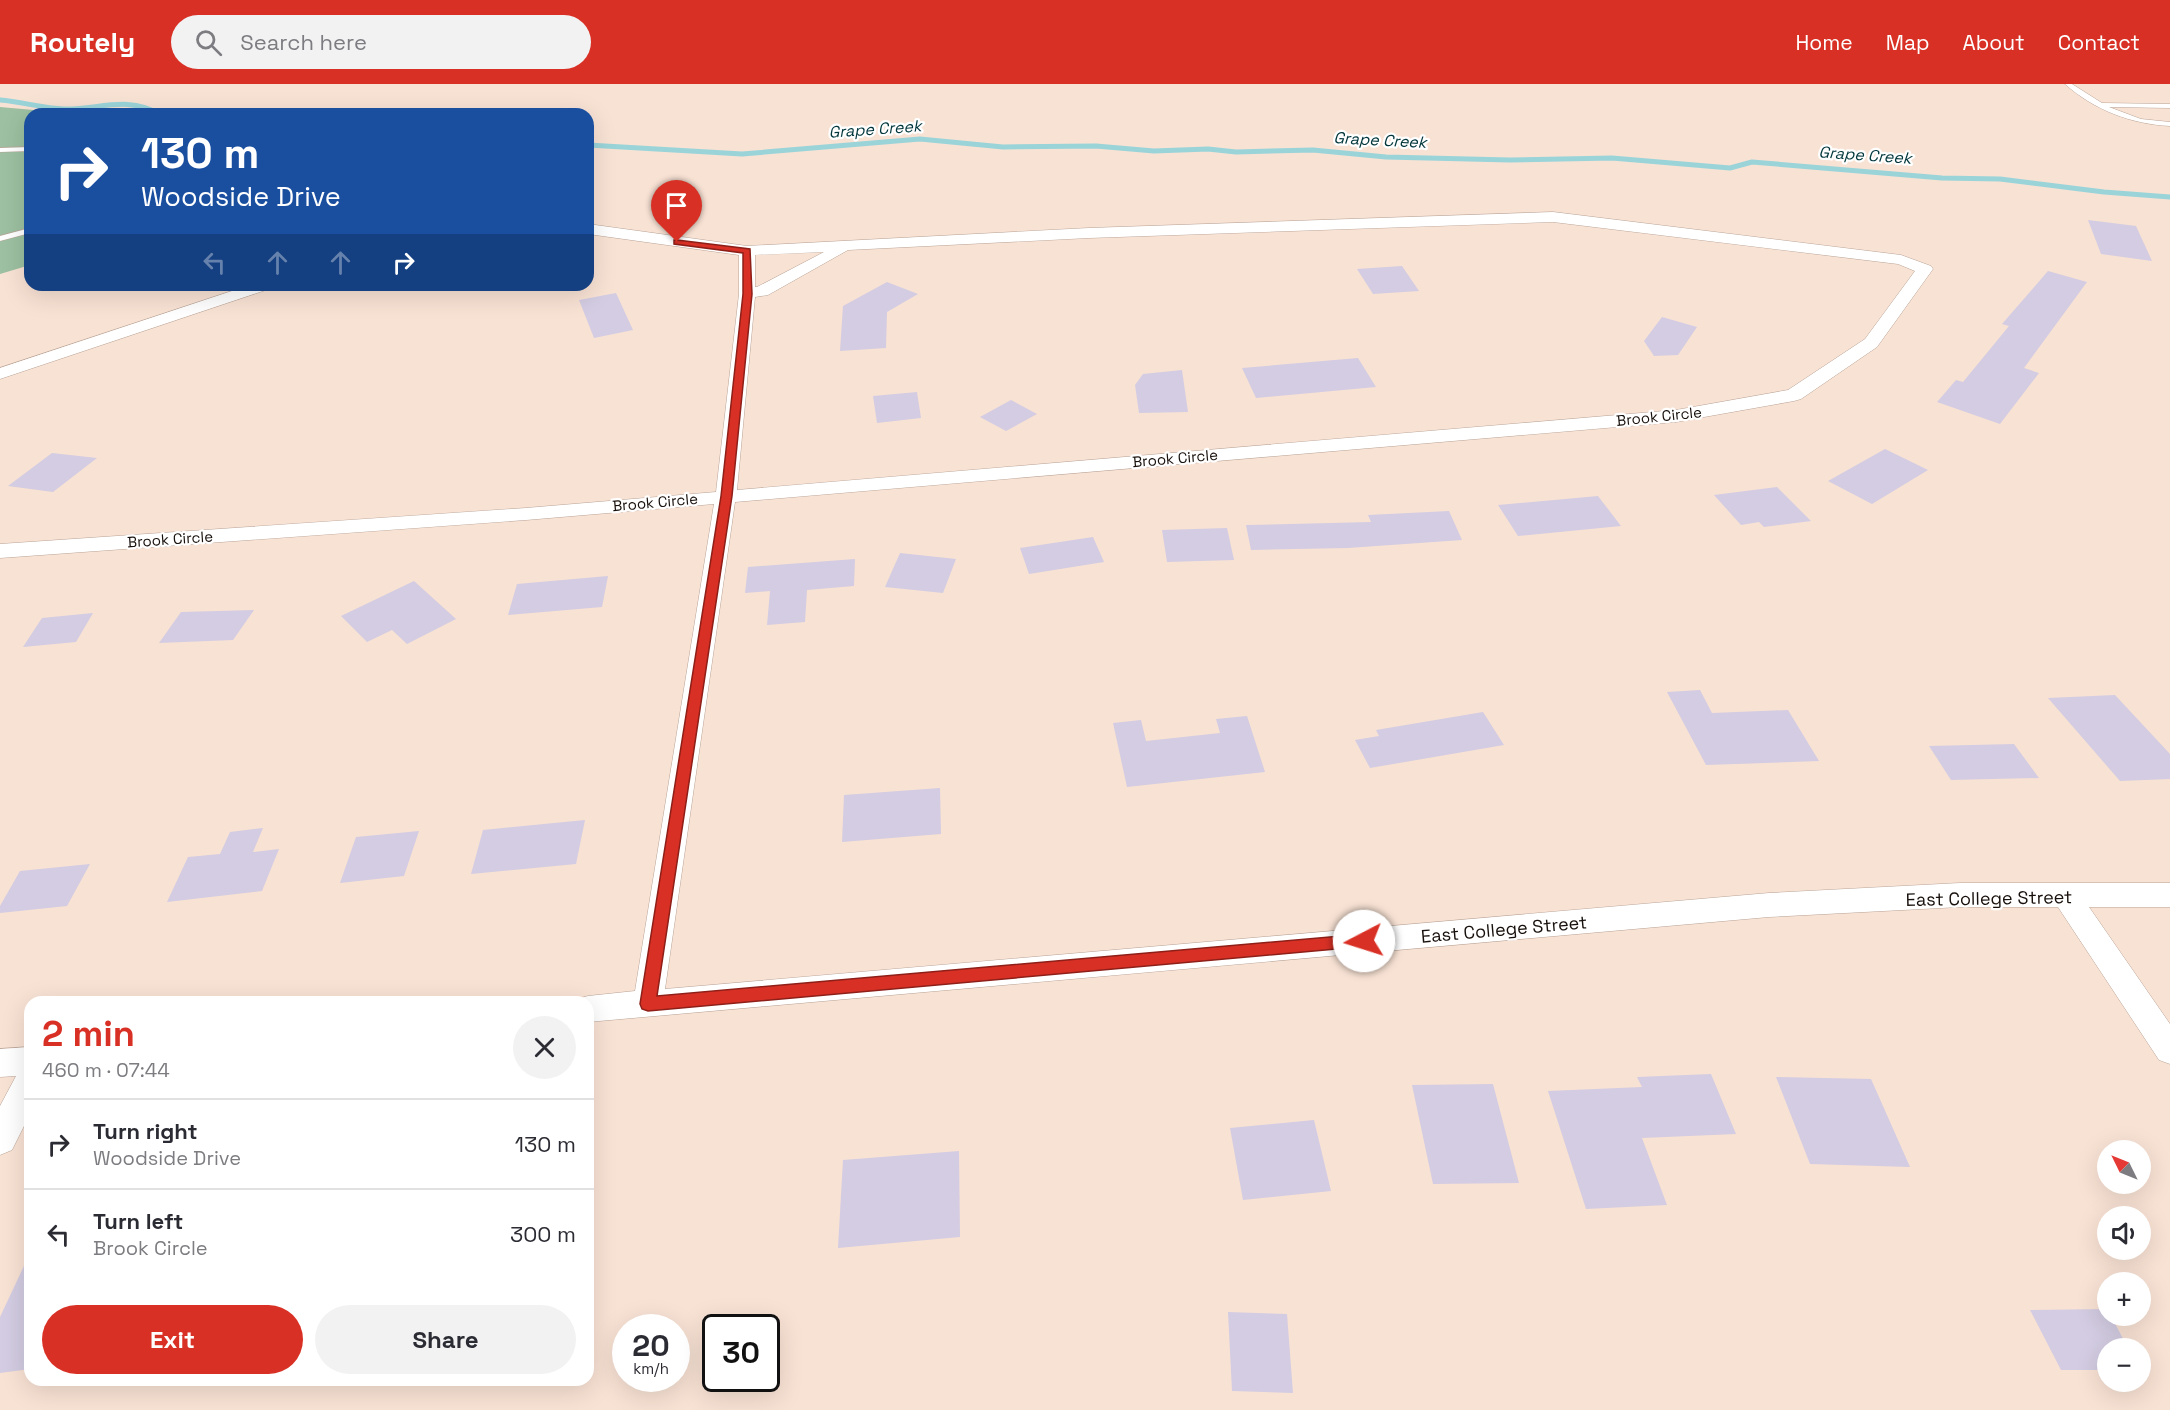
<!DOCTYPE html>
<meta charset="utf-8">
<style>
body{margin:0;font-family:"Space Grotesk",sans-serif;background:#f2f2f3;color:#2b2b33;height:100vh;display:flex;flex-direction:column;font-size:22px;white-space:nowrap}
*{box-sizing:border-box;margin:0}
p{font-size:20px;color:#7c7c81}
.icon{flex:none;width:33px;height:33px;fill:none;stroke:currentColor;stroke-width:2;stroke-linecap:round;stroke-linejoin:round}
.map{position:relative;flex:1;overflow:hidden}
.details{position:absolute;left:24px;top:912px;width:570px;height:390px;display:flex;flex-direction:column;background:#fff;border-radius:18px;box-shadow:0 6px 24px #0002}
.details>*{flex:none}
.top-card{position:absolute;left:24px;top:24px;width:570px;height:183px;border-radius:18px;box-shadow:0 6px 24px #0002;background:#1a4fa0;color:#fff;overflow:hidden}
.needle{width:39px;rotate:313deg}
.tools{position:absolute;left:2097px;top:1056px;display:grid;gap:12px}
.tools a{display:grid;place-items:center;width:54px;height:54px;border-radius:50%;background:#fff;box-shadow:0 6px 24px #0002;font-size:30px}
.speed{position:absolute;left:612px;top:1230px;display:flex;gap:12px;font-size:30px;font-weight:700;text-align:center}
.speed>*{display:grid;place-content:center;width:78px;height:78px;border-radius:50%;background:#fff;box-shadow:0 6px 24px #0002;line-height:1}
.speed small{font-size:15px;font-weight:400}
.speed .limit{border:3px solid #111;border-radius:9px;background:#fff;color:#111}
.pin{position:absolute;display:grid;place-items:center;width:51px;height:51px;color:#fff;margin:-62px -26px;border-radius:50% 50% 50% 0;rotate:-45deg;box-shadow:0 0 6px #0007}
.pin .icon{rotate:45deg}
.me{position:absolute;width:66px;margin:-33px;rotate:265deg;stroke-linejoin:round;filter:drop-shadow(0 0 4px #0008)}
.turn{display:flex;align-items:center;gap:21px;height:126px;padding:0 18px;font-size:27px}
.turn .icon{width:78px;height:78px;stroke-width:2.5}
.turn b{display:block;font-size:42px;line-height:51px}
.lanes{display:flex;align-items:center;height:57px;padding:0 18px;background:#0003;justify-content:center;gap:30px;direction:ltr}
.lanes .off{opacity:.35}
.round{display:grid;place-items:center;flex:none;width:63px;height:63px;border-radius:32px;background:#f2f2f3}
.head{display:flex;align-items:center;justify-content:space-between;height:102px;padding:0 18px}
h1{font-size:36px;font-weight:700;line-height:45px;color:#d93025}
.primary-button{display:flex;gap:12px;margin-top:auto;padding:12px 18px}
.primary-button a{flex:1;height:69px;border-radius:36px;background:#d93025;color:#fff;font-size:24px;font-weight:700;line-height:69px;text-align:center}
.primary-button a+a{background:#f2f2f3;color:#2b2b33}
ul{padding:0;list-style:none}
li{display:flex;align-items:center;gap:18px;height:90px;padding:0 18px;border-top:2px solid #e1e1e2}
li div{flex:1}
li b{display:block;font-size:22px}
li em{font-style:normal}
header{display:flex;align-items:center;gap:36px;box-sizing:border-box;height:84px;padding:0 30px;background:#d93025;color:#fff}
header strong{font-size:28px}
nav{display:flex;gap:33px;margin-inline-start:auto;font-size:21px}
.search{width:420px;height:54px;background:#f2f2f3;display:flex;align-items:center;gap:15px;box-sizing:border-box;padding:0 21px;border-radius:33px;color:#7c7c81;font-size:22px}
.map>svg:first-child{display:block}
.green{fill:#9cc0a1}
.lines{fill:none;stroke-linecap:round;stroke-linejoin:round}
.stream{stroke:#9ad4d9;stroke-width:5}
.building{fill:#d3cce2}
.service-casing{stroke:#b9a497;stroke-width:1}
.minor-casing{stroke:#b9a497;stroke-width:1}
.service{fill:#fff;fill-rule:evenodd}
.minor{fill:#fff;fill-rule:evenodd}
.route{fill:#d93025;stroke:#8d1f18;stroke-width:1.5}
.labels{text-anchor:middle;dominant-baseline:central;stroke-width:4.5;stroke-linejoin:round;paint-order:stroke}
.far-street-label{font-size:15px;fill:#170f0b;stroke:#fff}
.far-water-label{font-size:16px;font-style:italic;fill:#00363b;stroke:#fff}
.street-label{font-size:18px;fill:#170f0b;stroke:#fff}
</style>
<header>
<strong>Routely</strong>
<div class="search"><svg class="icon" aria-label="search" viewBox="0 0 24 24"><circle cx="10" cy="10" r="6"/><path d="M15 15l6 6"/></svg>Search here</div>
<nav><a>Home</a><a>Map</a><a>About</a><a>Contact</a></nav>
</header>
<div class="map">
<svg width="2170" height="1326" viewBox="0 0 2170 1326">
<rect width="100%" height="100%" fill="#f8e2d4"/>
<path class="green" d="M0 23 78 30H30V181L0 190Z"/>
<g class="lines">
<g class="stream">
<path d="M0 16C22 18 43 24 64 25 97 26 128 11 159 30"/>
<path d="M588 61 742 70 920 55 1003 63 1096 62 1154 67 1208 65 1236 68 1313 66 1386 73 1510 76 1612 74 1730 84 1752 78 1942 94 2000 95 2104 108 2170 113"/>
</g>
</g>
<g class="building">
<path d="M2088 136 2136 142 2152 177 2101 170Z"/>
<path d="M1402 182 1419 207 1373 210 1357 185Z"/>
<path d="M2048 187 2087 198 2024 284 2039 289 2000 340 1937 318 1956 296 1963 298 2009 242 2002 240Z"/>
<path d="M887 198 918 210 887 228 886 264 840 267 843 222Z"/>
<path d="M616 209 633 246 594 254 579 216Z"/>
<path d="M1662 233 1697 243 1678 271 1654 272 1644 257Z"/>
<path d="M1358 274 1376 303 1256 314 1242 284Z"/>
<path d="M1182 286 1188 328 1139 329 1135 301 1143 290Z"/>
<path d="M917 308 921 334 877 339 873 312Z"/>
<path d="M1011 316 1037 330 1006 347 980 333Z"/>
<path d="M1885 365 1928 386 1872 420 1828 397Z"/>
<path d="M52 369 97 374 53 408 8 402Z"/>
<path d="M1777 403 1811 437 1764 443 1759 438 1741 441 1714 411Z"/>
<path d="M1598 412 1621 442 1518 452 1498 421Z"/>
<path d="M1449 427 1462 456 1348 464 1251 466 1246 441 1371 438 1368 431Z"/>
<path d="M1227 444 1234 476 1167 478 1162 446Z"/>
<path d="M1093 453 1104 478 1029 490 1020 464Z"/>
<path d="M900 469 956 475 943 509 885 503Z"/>
<path d="M855 475 854 502 807 506 805 538 767 541 770 507 745 509 748 483Z"/>
<path d="M608 492 602 523 508 531 517 500Z"/>
<path d="M414 497 456 535 407 560 392 546 367 558 341 532Z"/>
<path d="M254 526 233 556 159 559 181 528Z"/>
<path d="M93 529 76 558 23 563 42 534Z"/>
<path d="M1700 606 1712 629 1788 626 1819 677 1706 681 1667 608Z"/>
<path d="M2115 611 2170 670V695L2120 697 2048 614Z"/>
<path d="M1483 628 1504 661 1370 684 1355 656 1379 652 1376 646Z"/>
<path d="M1247 632 1265 688 1127 703 1113 639 1141 636 1146 657 1220 649 1216 635Z"/>
<path d="M2014 660 2039 694 1951 696 1929 662Z"/>
<path d="M940 704 941 750 842 758 844 711Z"/>
<path d="M585 736 576 780 471 790 483 746Z"/>
<path d="M263 744 253 768 279 765 262 807 167 818 188 773 220 770 230 748Z"/>
<path d="M419 747 404 792 340 799 356 753Z"/>
<path d="M90 780 67 822 0 829V822L20 787Z"/>
<path d="M1711 990 1736 1050 1642 1054 1667 1121 1586 1125 1548 1007 1642 1003 1637 993Z"/>
<path d="M1776 993 1871 995 1910 1083 1810 1080Z"/>
<path d="M1493 1000 1519 1099 1433 1100 1412 1001Z"/>
<path d="M1314 1036 1331 1107 1243 1116 1230 1044Z"/>
<path d="M959 1067 960 1153 838 1164 843 1076Z"/>
<path d="M30 1169V1285L0 1289V1233Z"/>
<path d="M2107 1225 2108 1232H2111L2128 1264H2108V1286H2061L2030 1226Z"/>
<path d="M1228 1228 1287 1230 1293 1309 1232 1307Z"/>
</g>
<g class="lines">
<defs>
<g id="service">
<path d="M2065 0H2072L2102 19 2170 20V24L2109 23 2141 35 2170 38V42C2131 40 2094 26 2065 0Z"/>
<path d="M30 63V67L0 68V64Z"/>
<path d="M30 144V149L0 157V152Z"/>
</g>
<g id="minor">
<path d="M1553 128 1901 171 1931 182 1933 185 1877 263 1801 315 1794 317 1676 338 735 418 665 905 1769 809 1960 799H2170V823H2089L2170 940V980L2159 976 2058 823H1960L1769 833 588 938V918H576L577 915 588 912 635 907 714 420 526 436 0 474V460L526 424 716 408 739 210V171L588 150V140L747 162 1089 144ZM1553 138 1898 180 1915 187 1865 255 1788 306 1676 326 737 406 755 213 768 211 848 166 1089 154ZM824 168 757 203H755V171Z"/>
<path d="M250 201H274L272 204 0 295V284Z"/>
<path d="M30 963V1030L12 1066 0 1071V1022L16 992 0 993V965Z"/>
</g>
</defs>
<use href="#service" class="service-casing"/>
<use href="#minor" class="minor-casing"/>
<use href="#service" class="service"/>
<use href="#minor" class="minor"/>
</g>
<path class="route" d="M677 156 750 165 752 210 732 412 657 912 1364 850 1369 852 1372 857 1369 862 648 927 642 925 640 920 721 412 743 210V169L674 160V156Z"/>
<g class="labels">
<g class="far-street-label">
<text transform="translate(1659 332) rotate(-6)">Brook Circle</text>
<text transform="translate(1175 374) rotate(-5)">Brook Circle</text>
<text transform="translate(655 418) rotate(-5)">Brook Circle</text>
<text transform="translate(170 455) rotate(-4)">Brook Circle</text>
</g>
<g class="far-water-label">
<text transform="translate(875 45) rotate(-4)">Grape Creek</text>
<text transform="translate(1380 56) rotate(3)">Grape Creek</text>
<text transform="translate(1865 71) rotate(4)">Grape Creek</text>
</g>
<g class="street-label">
<text transform="translate(1989 814) rotate(-1)">East College Street</text>
<text transform="translate(1504 845) rotate(-5)">East College Street</text>
</g>
</g>
</svg>
<div class="tools">
<a><svg class="needle" viewBox="-14 -14 28 28"><path d="M0-13l5 13h-10z" fill="#e53935"/><path d="M0 13l5-13h-10z" fill="#7c7c81"/></svg></a>
<a><svg class="icon" aria-label="sound" viewBox="0 0 24 24"><path d="M4 9h4l5-4v14l-5-4H4zM17 9q2 3 0 6"/></svg></a>
<a>+</a>
<a>−</a>
</div>
<div class="speed"><div>20<small>km/h</small></div><div class="limit">30</div></div>
<div class="pin" style="left:677px;top:158px;background:#d93025"><svg class="icon" aria-label="arrive" viewBox="0 0 24 24"><path d="M6 21V4h12l-3 4 3 4H6"/></svg></div>
<svg class="me" style="left:1364px;top:857px" viewBox="-20 -20 40 40"><circle r="19" fill="#fff"/><path d="M0-13L10 11 0 6-10 11z" fill="#d93025"/></svg>
<div class="top-card">
<div class="turn"><svg class="icon" aria-label="right" viewBox="0 0 24 24"><path d="M7 20v-9h11M14 6l5 5-5 5"/></svg><div><b>130 m</b>Woodside Drive</div></div>
<div class="lanes"><svg class="icon off" aria-label="left" viewBox="0 0 24 24"><path d="M17 20v-9H6M10 6l-5 5 5 5"/></svg><svg class="icon off" aria-label="ahead" viewBox="0 0 24 24"><path d="M12 20V5M6 11l6-6 6 6"/></svg><svg class="icon off" aria-label="ahead" viewBox="0 0 24 24"><path d="M12 20V5M6 11l6-6 6 6"/></svg><svg class="icon" aria-label="right" viewBox="0 0 24 24"><path d="M7 20v-9h11M14 6l5 5-5 5"/></svg></div>
</div>
<section class="details">
<div class="head"><div><h1>2 min</h1><p>460 m · 07:44</p></div><a class="round"><svg class="icon" aria-label="close" viewBox="0 0 24 24"><path d="M6 6l12 12M18 6L6 18"/></svg></a></div>
<ul>
<li><svg class="icon" aria-label="right" viewBox="0 0 24 24"><path d="M7 20v-9h11M14 6l5 5-5 5"/></svg><div><b>Turn right</b><p>Woodside Drive</p></div><em>130 m</em></li>
<li><svg class="icon" aria-label="left" viewBox="0 0 24 24"><path d="M17 20v-9H6M10 6l-5 5 5 5"/></svg><div><b>Turn left</b><p>Brook Circle</p></div><em>300 m</em></li>
</ul>
<div class="primary-button"><a>Exit</a><a>Share</a></div>
</section>
</div>
